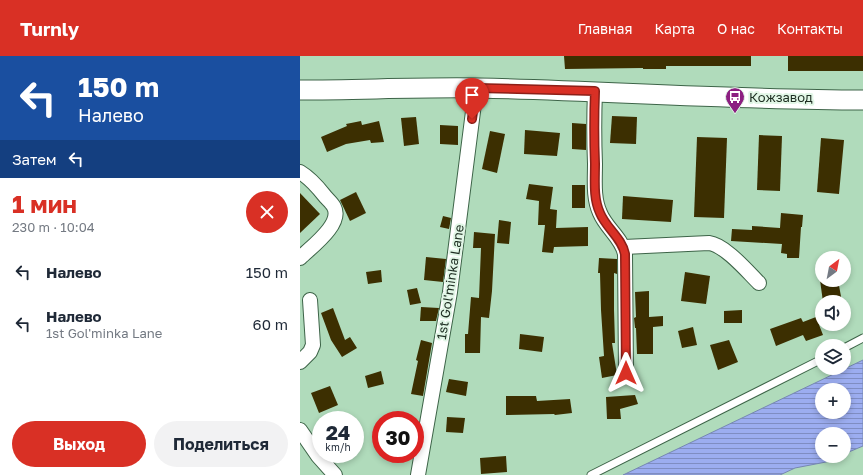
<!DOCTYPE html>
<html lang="ru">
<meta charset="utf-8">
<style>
body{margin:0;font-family:"Golos Text",sans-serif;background:#f2f2f3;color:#1f2937;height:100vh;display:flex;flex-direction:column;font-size:15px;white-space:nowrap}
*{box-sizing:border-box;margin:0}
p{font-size:13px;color:#747a83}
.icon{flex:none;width:22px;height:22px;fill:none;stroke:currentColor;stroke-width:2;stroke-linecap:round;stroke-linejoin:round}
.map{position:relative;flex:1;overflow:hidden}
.side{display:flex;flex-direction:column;background:#fff;width:300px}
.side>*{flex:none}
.banner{background:#1a4fa0;color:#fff;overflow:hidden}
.needle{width:26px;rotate:32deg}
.controls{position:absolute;left:515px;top:195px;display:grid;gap:8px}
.controls a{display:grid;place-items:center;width:36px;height:36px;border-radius:50%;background:#fff;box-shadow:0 2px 6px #0003;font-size:20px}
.speed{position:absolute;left:12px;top:355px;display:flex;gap:8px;font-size:20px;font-weight:700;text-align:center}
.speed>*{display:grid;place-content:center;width:52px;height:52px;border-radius:50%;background:#fff;box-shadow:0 2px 6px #0003;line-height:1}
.speed small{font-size:10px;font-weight:400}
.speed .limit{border:6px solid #d22;background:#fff;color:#111}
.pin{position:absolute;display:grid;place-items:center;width:34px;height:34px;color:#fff;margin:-41px -17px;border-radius:50% 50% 50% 0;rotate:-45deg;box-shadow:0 0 4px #0007}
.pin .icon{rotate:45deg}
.me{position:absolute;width:44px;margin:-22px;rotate:0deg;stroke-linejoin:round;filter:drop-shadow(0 0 3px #0008)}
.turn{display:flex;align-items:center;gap:14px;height:84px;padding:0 12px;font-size:18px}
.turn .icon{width:52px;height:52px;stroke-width:2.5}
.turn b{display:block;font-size:28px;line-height:34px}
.then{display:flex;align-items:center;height:38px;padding:0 12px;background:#0003;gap:8px;font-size:15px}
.round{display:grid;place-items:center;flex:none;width:42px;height:42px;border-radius:21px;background:#f2f2f3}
.head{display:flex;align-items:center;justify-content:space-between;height:68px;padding:0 12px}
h1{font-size:24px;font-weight:700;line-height:30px;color:#d93025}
.primary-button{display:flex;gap:8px;margin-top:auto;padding:8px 12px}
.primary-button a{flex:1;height:46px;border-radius:24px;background:#d93025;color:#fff;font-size:16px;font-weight:700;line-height:46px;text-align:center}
.primary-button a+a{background:#f2f2f3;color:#1f2937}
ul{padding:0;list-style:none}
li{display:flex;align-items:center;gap:12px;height:52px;padding:0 12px}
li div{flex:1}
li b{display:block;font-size:15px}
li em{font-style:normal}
header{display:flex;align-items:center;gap:24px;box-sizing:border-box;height:56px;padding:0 20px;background:#d93025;color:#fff}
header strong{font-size:19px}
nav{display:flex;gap:22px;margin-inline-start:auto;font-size:14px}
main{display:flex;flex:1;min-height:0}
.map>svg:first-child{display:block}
.water{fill:url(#water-rules);stroke:#7687b2;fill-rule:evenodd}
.building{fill:#3c2f01}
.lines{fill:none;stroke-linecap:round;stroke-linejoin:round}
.service-casing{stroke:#3d6448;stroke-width:9}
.minor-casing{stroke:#3d6448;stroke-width:16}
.secondary-casing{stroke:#3d6448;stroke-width:21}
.service{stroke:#fff;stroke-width:7}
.minor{stroke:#fff;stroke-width:14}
.secondary{stroke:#fff;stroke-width:19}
.route-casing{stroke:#8d1f18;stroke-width:10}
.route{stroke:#d93025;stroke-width:7}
.labels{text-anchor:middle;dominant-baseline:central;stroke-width:4;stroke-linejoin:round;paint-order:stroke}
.poi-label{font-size:13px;fill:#1e2e22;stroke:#e1f6e6;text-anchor:start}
.street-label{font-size:13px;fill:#1e2e22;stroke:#e1f6e6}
</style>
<header>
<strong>Turnly</strong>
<nav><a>Главная</a><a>Карта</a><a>О нас</a><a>Контакты</a></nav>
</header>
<main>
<section class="side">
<div class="banner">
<div class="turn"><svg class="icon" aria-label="left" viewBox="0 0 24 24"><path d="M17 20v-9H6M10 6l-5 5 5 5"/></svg><div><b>150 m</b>Налево</div></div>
<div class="then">Затем<svg class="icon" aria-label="left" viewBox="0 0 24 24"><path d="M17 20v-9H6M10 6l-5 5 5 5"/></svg></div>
</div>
<div class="head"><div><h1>1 мин</h1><p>230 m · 10:04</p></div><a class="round" style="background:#d93025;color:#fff"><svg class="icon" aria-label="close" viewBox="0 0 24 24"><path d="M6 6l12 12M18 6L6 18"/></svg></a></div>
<ul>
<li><svg class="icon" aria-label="left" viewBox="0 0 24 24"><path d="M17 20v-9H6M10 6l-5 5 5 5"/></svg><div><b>Налево</b></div><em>150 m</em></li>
<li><svg class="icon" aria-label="left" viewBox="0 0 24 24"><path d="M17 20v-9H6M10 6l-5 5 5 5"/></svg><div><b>Налево</b><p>1st Gol'minka Lane</p></div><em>60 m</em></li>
</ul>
<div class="primary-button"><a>Выход</a><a>Поделиться</a></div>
</section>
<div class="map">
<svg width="563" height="419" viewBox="0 0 563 419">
<defs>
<pattern id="water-rules" width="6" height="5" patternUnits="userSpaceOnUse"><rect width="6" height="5" fill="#9cadf0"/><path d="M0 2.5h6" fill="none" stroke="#7f8dc2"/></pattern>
</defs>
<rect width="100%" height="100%" fill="#b0dbbb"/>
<path class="water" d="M563 304V390L544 398V378H522V400H540L526 406 495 412 480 419H323ZM522 334H544V356H522Z"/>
<g class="building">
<path d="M264 0H451V10H366V13H343V12L265 13Z"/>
<rect x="488" y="0" width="75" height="15"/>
<path d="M312 60 337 61 336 88 310 87Z"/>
<path d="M116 61 119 88 104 90 101 62Z"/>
<path d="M61 65 62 69 79 65 84 86 71 87 70 84 46 88 27 96 21 81 47 70 46 68Z"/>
<path d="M272 67 286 68V94L272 93Z"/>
<path d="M140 69 158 70V89L140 88Z"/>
<path d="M225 74 260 77 257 100 224 98Z"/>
<path d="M190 75 205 78 197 117 182 113Z"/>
<path d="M459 79 482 80 480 135 457 134Z"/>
<path d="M397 81 427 82 424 162 394 161Z"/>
<path d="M521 82 544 84 539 138 517 136Z"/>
<path d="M229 128 253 131 250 153 257 154 256 172 288 171V190L254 191 253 197 242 196 245 169H238L239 145 226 143Z"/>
<rect x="272" y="129" width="13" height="23"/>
<path d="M56 136 66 157 50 165 40 144Z"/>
<path d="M0 137 20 158 0 177Z"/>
<path d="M323 140 373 144 371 166 322 163Z"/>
<path d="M481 157 503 159 502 171H501L499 202H487V198L481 197 482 188 431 185 432 173 452 174V170L480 172Z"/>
<path d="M143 160 151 162 149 173 140 171Z"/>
<path d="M199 164 211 166 209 188 197 187Z"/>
<path d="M174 176 195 178 192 235 189 262 181 261 180 297H165V278H168L171 241 179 242 181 192H173Z"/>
<path d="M126 201 146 203 143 226 124 224Z"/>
<path d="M299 202 317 203V218L314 217V254L315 287H312L317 319 302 322 299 301 304 300 301 254 300 217H298Z"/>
<path d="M81 214 82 226 68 228 66 216Z"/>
<path d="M385 216 410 220 406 248 381 245Z"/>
<path d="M520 224H538L542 246H523Z"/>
<path d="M117 232 121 247 110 249 107 234Z"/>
<path d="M349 235V261L363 260V270L353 271V298H337L336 272H335L334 262 336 261 335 236Z"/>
<path d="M121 251 139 252 136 265H120Z"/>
<path d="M33 252 45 284 50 281 57 292 42 301 31 284 21 257Z"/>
<path d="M442 254V267H424V255Z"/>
<path d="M516 261 523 279 506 285 503 279 476 290 470 273 501 262 503 266Z"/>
<path d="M393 271 397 289 382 292 378 275Z"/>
<path d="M220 278 244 281 242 296 219 293Z"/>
<path d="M121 284 132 287 123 340 111 338 118 305 116 304Z"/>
<path d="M429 284 438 306 418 314 410 289Z"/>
<path d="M81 315 84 328 68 332 65 320Z"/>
<path d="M149 323 168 326 166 340 146 336Z"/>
<path d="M30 330 38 349 19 357 11 337Z"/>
<path d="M335 339 338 348 320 353 321 363H307L306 341Z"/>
<path d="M206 340H236L237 345 270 343 272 357 255 359 254 358 206 359Z"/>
<path d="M147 361 165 362 163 377 146 376Z"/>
<path d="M206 400 207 416 181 418 180 402Z"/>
</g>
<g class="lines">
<defs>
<g id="service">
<path d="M544 292 563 282"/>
<path d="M291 419 522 303"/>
</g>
<g id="minor">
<path d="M295 35C294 60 294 84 295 108 295 124 293 142 300 157 306 172 322 182 325 198L326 317"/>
<path d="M0 116C10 122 17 130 24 139 27 143 32 147 34 151 43 168 11 191 0 202"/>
<path d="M324 191 409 187C425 189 447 215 459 227"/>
<path d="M0 306 10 296 13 289 10 244"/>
<path d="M0 374 18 400 35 419"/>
<path d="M118 419 150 236 176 32"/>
</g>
<path id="secondary" d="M0 34C59 34 119 31 179 32 307 35 435 44 563 44"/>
</defs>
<use href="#service" class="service-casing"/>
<use href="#minor" class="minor-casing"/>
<use href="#secondary" class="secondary-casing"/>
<use href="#service" class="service"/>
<use href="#minor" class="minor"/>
<use href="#secondary" class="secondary"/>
</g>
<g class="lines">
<defs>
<path id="route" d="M172 63 176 32 295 35C294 60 294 84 295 108 295 124 293 142 300 157 306 172 322 182 325 198L326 317"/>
</defs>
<use href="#route" class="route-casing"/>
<use href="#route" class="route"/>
</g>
<defs>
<symbol id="bus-pin" viewBox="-11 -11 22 30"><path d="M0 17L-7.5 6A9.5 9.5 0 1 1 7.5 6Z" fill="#8c1e81" stroke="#e1f6e6"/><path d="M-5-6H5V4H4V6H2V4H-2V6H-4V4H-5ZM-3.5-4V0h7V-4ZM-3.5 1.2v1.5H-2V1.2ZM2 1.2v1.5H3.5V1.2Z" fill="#fff"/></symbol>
</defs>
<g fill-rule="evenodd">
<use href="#bus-pin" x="424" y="30" width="22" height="30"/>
</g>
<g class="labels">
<g class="poi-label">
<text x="449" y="41">Кожзавод</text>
</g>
<g class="street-label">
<text transform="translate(150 226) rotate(-81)">1st Gol'minka Lane</text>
</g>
</g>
</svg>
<div class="controls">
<a><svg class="needle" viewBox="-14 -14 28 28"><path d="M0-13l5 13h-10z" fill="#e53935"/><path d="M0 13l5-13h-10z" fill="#747a83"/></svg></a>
<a><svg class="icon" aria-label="sound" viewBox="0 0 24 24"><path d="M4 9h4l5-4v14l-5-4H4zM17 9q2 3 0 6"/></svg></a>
<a><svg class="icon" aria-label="layers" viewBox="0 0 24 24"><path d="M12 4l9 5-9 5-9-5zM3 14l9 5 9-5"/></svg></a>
<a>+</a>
<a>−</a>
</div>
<div class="speed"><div>24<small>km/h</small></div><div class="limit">30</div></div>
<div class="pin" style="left:172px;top:63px;background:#d93025"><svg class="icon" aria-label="arrive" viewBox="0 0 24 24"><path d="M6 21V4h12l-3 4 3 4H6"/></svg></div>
<svg class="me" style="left:326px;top:317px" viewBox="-20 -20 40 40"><path d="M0-17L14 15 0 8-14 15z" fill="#d93025" stroke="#fff" stroke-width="4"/></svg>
</div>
</main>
